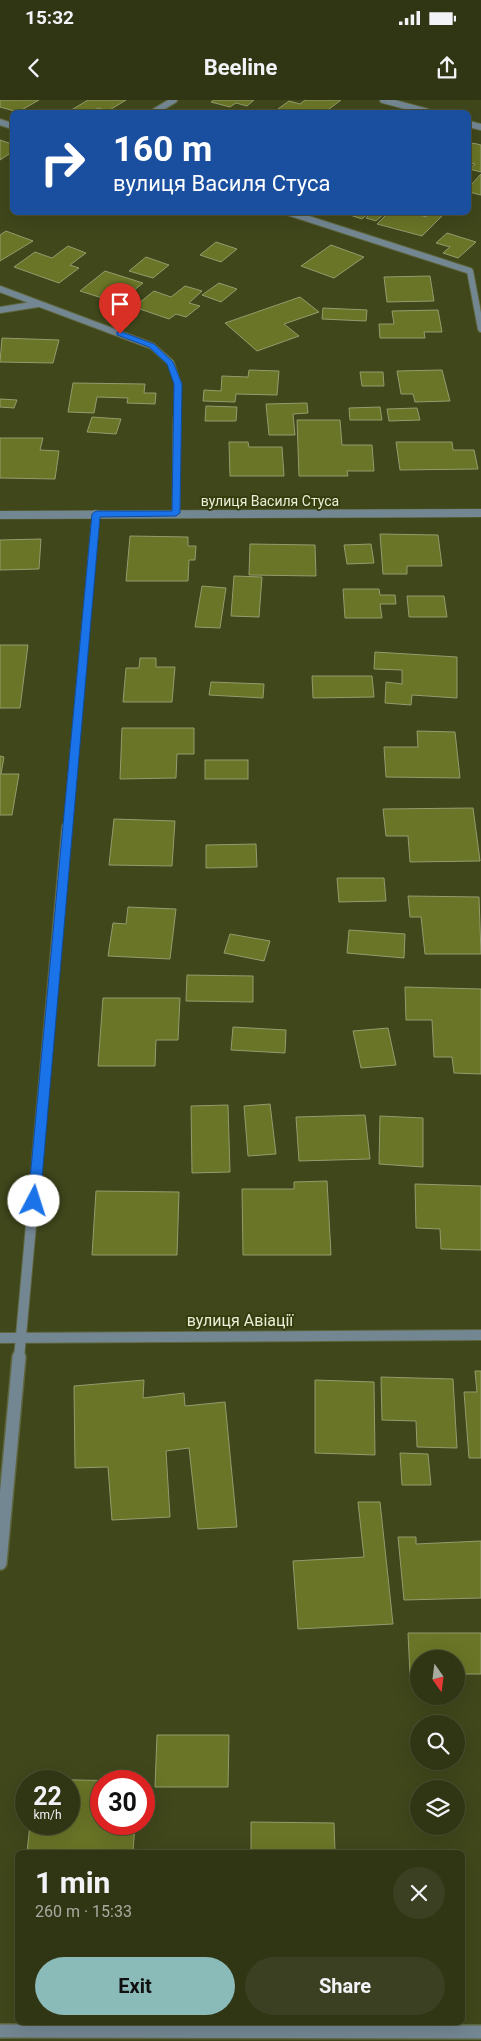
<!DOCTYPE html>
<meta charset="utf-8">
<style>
body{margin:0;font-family:Roboto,sans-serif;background:#3c4022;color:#f1f3f6;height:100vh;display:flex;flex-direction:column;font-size:19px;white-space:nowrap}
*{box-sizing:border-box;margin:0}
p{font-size:16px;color:#a8aba0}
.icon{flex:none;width:28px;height:28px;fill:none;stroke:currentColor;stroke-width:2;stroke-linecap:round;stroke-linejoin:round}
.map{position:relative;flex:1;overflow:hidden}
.sheet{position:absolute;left:15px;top:1750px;width:450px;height:175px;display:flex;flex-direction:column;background:#303514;border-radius:8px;box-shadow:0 5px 20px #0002,0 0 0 1px #4b5034}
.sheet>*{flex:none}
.hud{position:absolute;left:10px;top:10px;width:461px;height:105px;border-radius:8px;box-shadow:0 5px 20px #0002,0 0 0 1px #4b5034;background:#1a4fa0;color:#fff;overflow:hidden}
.needle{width:32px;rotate:166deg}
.tools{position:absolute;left:410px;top:1550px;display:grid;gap:10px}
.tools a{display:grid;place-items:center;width:55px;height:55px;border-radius:50%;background:#303514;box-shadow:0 5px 20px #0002,0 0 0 1px #4b5034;font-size:25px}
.speed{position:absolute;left:15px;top:1670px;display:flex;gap:10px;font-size:25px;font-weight:700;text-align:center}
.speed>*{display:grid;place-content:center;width:65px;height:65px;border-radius:50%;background:#303514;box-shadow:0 5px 20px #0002,0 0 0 1px #4b5034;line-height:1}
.speed small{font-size:12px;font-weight:400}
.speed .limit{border:8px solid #d22;background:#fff;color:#111}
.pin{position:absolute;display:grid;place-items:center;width:42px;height:42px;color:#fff;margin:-51px -21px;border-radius:50% 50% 50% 0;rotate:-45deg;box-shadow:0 0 5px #0007}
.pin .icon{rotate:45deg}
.me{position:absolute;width:55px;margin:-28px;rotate:5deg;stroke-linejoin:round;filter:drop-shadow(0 0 4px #0008)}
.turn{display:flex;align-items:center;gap:18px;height:105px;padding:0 20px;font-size:22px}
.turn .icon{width:65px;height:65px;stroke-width:2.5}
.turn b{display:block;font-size:35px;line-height:42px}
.round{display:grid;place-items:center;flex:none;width:52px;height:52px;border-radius:26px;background:#3c4022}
.summary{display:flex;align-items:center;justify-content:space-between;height:85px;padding:0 20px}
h1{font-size:30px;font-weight:700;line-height:38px}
.primary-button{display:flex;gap:10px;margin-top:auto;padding:10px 20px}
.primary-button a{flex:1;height:58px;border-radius:30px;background:#8bbbb9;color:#111;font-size:20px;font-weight:700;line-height:58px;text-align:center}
.primary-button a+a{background:#3c4022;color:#f1f3f6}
.status{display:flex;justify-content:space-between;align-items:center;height:35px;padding:0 25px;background:#303514;direction:ltr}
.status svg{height:14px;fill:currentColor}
header{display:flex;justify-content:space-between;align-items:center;height:65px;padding:0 20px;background:#303514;font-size:22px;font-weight:700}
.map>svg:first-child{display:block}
.building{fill:#6a7527;stroke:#939c6d}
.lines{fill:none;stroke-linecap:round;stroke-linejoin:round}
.lane-casing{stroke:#5e653d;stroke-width:16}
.street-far3-casing{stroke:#5e653d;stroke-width:8}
.street-far2-casing{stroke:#5e653d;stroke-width:9}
.street-far1-casing{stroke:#5e653d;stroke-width:12}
.street-casing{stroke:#5e653d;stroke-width:16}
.lane{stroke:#738793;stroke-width:13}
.street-far3{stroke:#738793;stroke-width:6}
.street-far2{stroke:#738793;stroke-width:8}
.street-far1{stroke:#738793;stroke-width:10}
.street{stroke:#738793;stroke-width:13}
.route{fill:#1a73e8;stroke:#114b97}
.labels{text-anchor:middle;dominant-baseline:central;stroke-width:4;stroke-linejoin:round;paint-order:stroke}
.far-street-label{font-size:14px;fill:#e9efd6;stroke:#363d0f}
.street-label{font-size:16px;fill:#e9efd6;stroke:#363d0f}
</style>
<div class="status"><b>15:32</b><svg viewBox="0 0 49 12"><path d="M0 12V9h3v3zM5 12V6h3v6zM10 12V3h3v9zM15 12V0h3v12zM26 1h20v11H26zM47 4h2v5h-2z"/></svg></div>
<header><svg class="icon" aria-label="back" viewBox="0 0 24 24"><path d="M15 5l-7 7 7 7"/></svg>Beeline<svg class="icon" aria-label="share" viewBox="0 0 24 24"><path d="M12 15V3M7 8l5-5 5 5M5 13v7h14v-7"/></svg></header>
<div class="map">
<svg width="481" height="1941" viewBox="0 0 481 1941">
<rect width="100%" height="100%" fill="#40471b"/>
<g class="building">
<path d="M0 0H39L18 12 0 7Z"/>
<path d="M88 0H126L108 11 98 8 92 12H95H68Z"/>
<path d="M214 0H254L247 6 236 3 230 7 211 2Z"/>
<path d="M305 0H341L325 12H290L278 9 289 1 300 4Z"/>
<path d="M0 40 12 44V52L0 60Z"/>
<path d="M473 43 481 45V72L469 69 475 64 469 63V47Z"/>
<path d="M481 74V95L469 92V87Z"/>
<path d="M341 112H370L362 119Z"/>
<path d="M372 112H386L376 121 366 118Z"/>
<path d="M389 112H411L426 117 430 112 445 113 422 136 377 124Z"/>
<path d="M6 131 33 141 0 161V135Z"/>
<path d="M447 133 476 142 458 158 443 153 450 147 436 143Z"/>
<path d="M216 142 237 149 221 162 200 155Z"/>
<path d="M331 145 364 157 334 178 301 166Z"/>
<path d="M68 146 86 153 70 165 79 168 59 183 14 167 35 152 52 158Z"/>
<path d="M146 157 169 165 153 178 129 171Z"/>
<path d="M105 171 143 183 118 203 80 191Z"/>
<path d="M430 176 434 201 387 202 384 177Z"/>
<path d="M219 183 237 189 221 202 202 195Z"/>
<path d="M185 186 202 191 189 203 200 206 186 217 176 214 169 219 134 207 154 191 171 197Z"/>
<path d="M300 197 319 212 284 224 299 236 257 251 225 223Z"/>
<path d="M323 208 367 210 366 221 322 219Z"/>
<path d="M438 210 442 232H424L425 238H380L379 224H394L392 211Z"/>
<path d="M2 238 59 240 53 263 0 262Z"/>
<path d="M249 270 279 271 277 295 236 294 235 302 203 301 204 290 221 291 222 276 248 277Z"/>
<path d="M442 270 450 301 415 302 413 294H401L397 271Z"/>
<path d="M360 272H383L384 286H362Z"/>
<path d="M73 283 145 284 144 293H156L155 304 127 303 128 298 97 297 94 313 68 312Z"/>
<path d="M0 299 17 300 14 308 0 307Z"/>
<path d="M307 303 308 313 293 314 295 335H269L266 304Z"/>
<path d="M206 306 237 307 236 321H205Z"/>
<path d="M380 307 382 320H350L349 308Z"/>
<path d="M417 308 420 320 389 321 387 309Z"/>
<path d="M92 317 121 319 116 334 87 332Z"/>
<path d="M297 320H340L342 345H372L374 371H347L348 376H299Z"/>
<path d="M0 338H43L40 350 59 351 55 379 0 378Z"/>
<path d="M229 342H248L249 347H282L284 376H230Z"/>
<path d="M396 342H452L453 350H474L478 369 400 370Z"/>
<path d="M380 434 438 435 442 466H407V474H383Z"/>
<path d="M130 436 188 437V446H196L195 460H189L188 481H126Z"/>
<path d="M41 439 39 469 0 470V440Z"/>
<path d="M250 444 315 445 316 476 249 475Z"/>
<path d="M371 444 374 463 347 464 344 445Z"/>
<path d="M234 476 262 477 259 517 231 516Z"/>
<path d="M202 486 226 488 220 528 195 527Z"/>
<path d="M343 489H379L380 495H395L396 504H380L382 518H345Z"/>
<path d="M407 496H444L447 517H409Z"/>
<path d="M0 545H28L20 608H0Z"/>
<path d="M375 552 457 557V598L412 595 411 605 385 603 386 582 402 584V570L374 569Z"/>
<path d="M140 558H156V567H175L172 602H123L126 568H139Z"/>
<path d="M312 576H372L374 597 313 598Z"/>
<path d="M211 582 264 584 263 598 209 595Z"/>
<path d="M122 628H194V654H177L176 678 120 679Z"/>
<path d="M417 631 455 632 460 678 386 677 384 647H418Z"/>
<path d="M0 656 4 657 1 674H19L12 715H0Z"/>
<rect x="205" y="660" width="43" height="19"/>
<path d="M473 708 480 761 410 762 408 736H386L383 709Z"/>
<path d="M114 719 175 721 172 766 109 765Z"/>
<path d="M256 744 257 767 206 768V745Z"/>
<path d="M337 778H384L386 801 339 802Z"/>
<path d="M408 796 479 797 481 854H425L421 817H410Z"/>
<path d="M128 807 176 809 170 859 108 856 113 823 126 824Z"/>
<path d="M349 830 405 834 404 858 347 853Z"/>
<path d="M230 834 270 841 264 861 224 853Z"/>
<path d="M187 875 253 876V902L186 901Z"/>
<path d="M405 887 481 889V974L454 973 452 957H434L432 920H406Z"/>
<path d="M103 898H180L178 940H156L155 966H98Z"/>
<path d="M233 927 286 930 285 953 231 950Z"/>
<path d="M388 928 396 965 361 968 353 931Z"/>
<path d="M270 1004 276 1054 248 1056 244 1006Z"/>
<path d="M228 1005 230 1072 192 1073 191 1006Z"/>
<path d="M365 1015 370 1059 299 1061 296 1017Z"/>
<path d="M380 1016 423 1018V1067L379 1064Z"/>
<path d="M327 1081 331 1155H243L242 1089H294V1082Z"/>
<path d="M415 1084 481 1086V1150L441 1149 440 1129 416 1128Z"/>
<path d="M96 1091 179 1092 177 1155H92Z"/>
<path d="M475 1271H481V1358H469L464 1292H477Z"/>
<path d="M381 1277 453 1279 457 1348 417 1347 416 1321 382 1320Z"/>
<path d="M144 1280 143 1298 184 1293 185 1306 225 1302 237 1427 198 1429 189 1348 166 1351 170 1417 112 1420 108 1367 75 1368 74 1286Z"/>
<path d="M315 1280 374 1282 375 1355 315 1353Z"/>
<path d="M400 1353 428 1354 431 1385H402Z"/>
<path d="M358 1402H380L393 1524 298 1529 293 1461 364 1457Z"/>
<path d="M398 1437H416V1444L481 1441V1498L404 1500Z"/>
<path d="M408 1533H481V1574H456V1559H419V1574H410Z"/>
<path d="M157 1635H229L228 1687H155Z"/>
<path d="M34 1679 123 1681H101V1724H135L133 1752H27L30 1724H69V1681H34Z"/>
<path d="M251 1722 334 1723 335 1752H251Z"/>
</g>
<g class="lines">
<defs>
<path id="lane" d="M0 1931 481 1932"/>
<g id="street-far3">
<path d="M383 0 428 12"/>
<path d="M154 12 174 0"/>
<path d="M0 22 12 26"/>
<path d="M469 24 481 27"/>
<path d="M287 112 470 171 481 229"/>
<path d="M0 189 152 246 171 263 178 284 177 318"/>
<path d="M0 210 38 204"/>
</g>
<g id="street-far2">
<path d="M176 413 177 317"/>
<path d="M0 415 481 413"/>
<path d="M67 729 96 414"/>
</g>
<g id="street-far1">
<path d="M0 1238 481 1235"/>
<path d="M19 1258 67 727"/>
</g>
<path id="street" d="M0 1463 19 1257"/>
</defs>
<use href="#lane" class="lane-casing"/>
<use href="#street-far3" class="street-far3-casing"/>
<use href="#street-far2" class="street-far2-casing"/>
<use href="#street-far1" class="street-far1-casing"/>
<use href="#street" class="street-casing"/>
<use href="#lane" class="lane"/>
<use href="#street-far3" class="street-far3"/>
<use href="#street-far2" class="street-far2"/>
<use href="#street-far1" class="street-far1"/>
<use href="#street" class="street"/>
</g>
<path class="route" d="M117 232H122L154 244 173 262 182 284 180 413 176 416 100 417 40 1101 38 1105 34 1106 30 1105 28 1101 92 414 96 411H172L174 284 167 264 149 247 117 235Z"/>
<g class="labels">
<g class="far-street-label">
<text x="270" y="401">вулиця Василя Стуса</text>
</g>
<g class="street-label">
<text x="240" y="1220">вулиця Авіації</text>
</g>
</g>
</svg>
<div class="tools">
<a><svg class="needle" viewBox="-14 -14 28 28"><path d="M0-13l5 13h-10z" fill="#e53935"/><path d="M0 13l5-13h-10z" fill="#a8aba0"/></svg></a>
<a><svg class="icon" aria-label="search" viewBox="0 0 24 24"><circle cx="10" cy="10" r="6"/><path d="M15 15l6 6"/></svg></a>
<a><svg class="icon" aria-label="layers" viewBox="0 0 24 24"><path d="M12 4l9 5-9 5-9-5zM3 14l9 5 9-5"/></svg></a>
</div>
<div class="speed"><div>22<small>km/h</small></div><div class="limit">30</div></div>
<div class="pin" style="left:120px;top:234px;background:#d93025"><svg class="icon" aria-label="arrive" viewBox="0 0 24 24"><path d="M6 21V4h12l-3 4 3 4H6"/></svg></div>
<svg class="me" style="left:34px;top:1101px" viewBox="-20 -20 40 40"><circle r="19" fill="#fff"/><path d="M0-13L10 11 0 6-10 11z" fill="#1a73e8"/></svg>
<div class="hud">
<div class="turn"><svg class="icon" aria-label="right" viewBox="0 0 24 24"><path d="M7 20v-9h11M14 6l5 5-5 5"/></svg><div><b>160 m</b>вулиця Василя Стуса</div></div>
</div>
<section class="sheet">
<div class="summary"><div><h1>1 min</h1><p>260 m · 15:33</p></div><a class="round"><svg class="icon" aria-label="close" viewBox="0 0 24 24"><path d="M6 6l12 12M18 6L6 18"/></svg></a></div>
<div class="primary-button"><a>Exit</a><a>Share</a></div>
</section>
</div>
